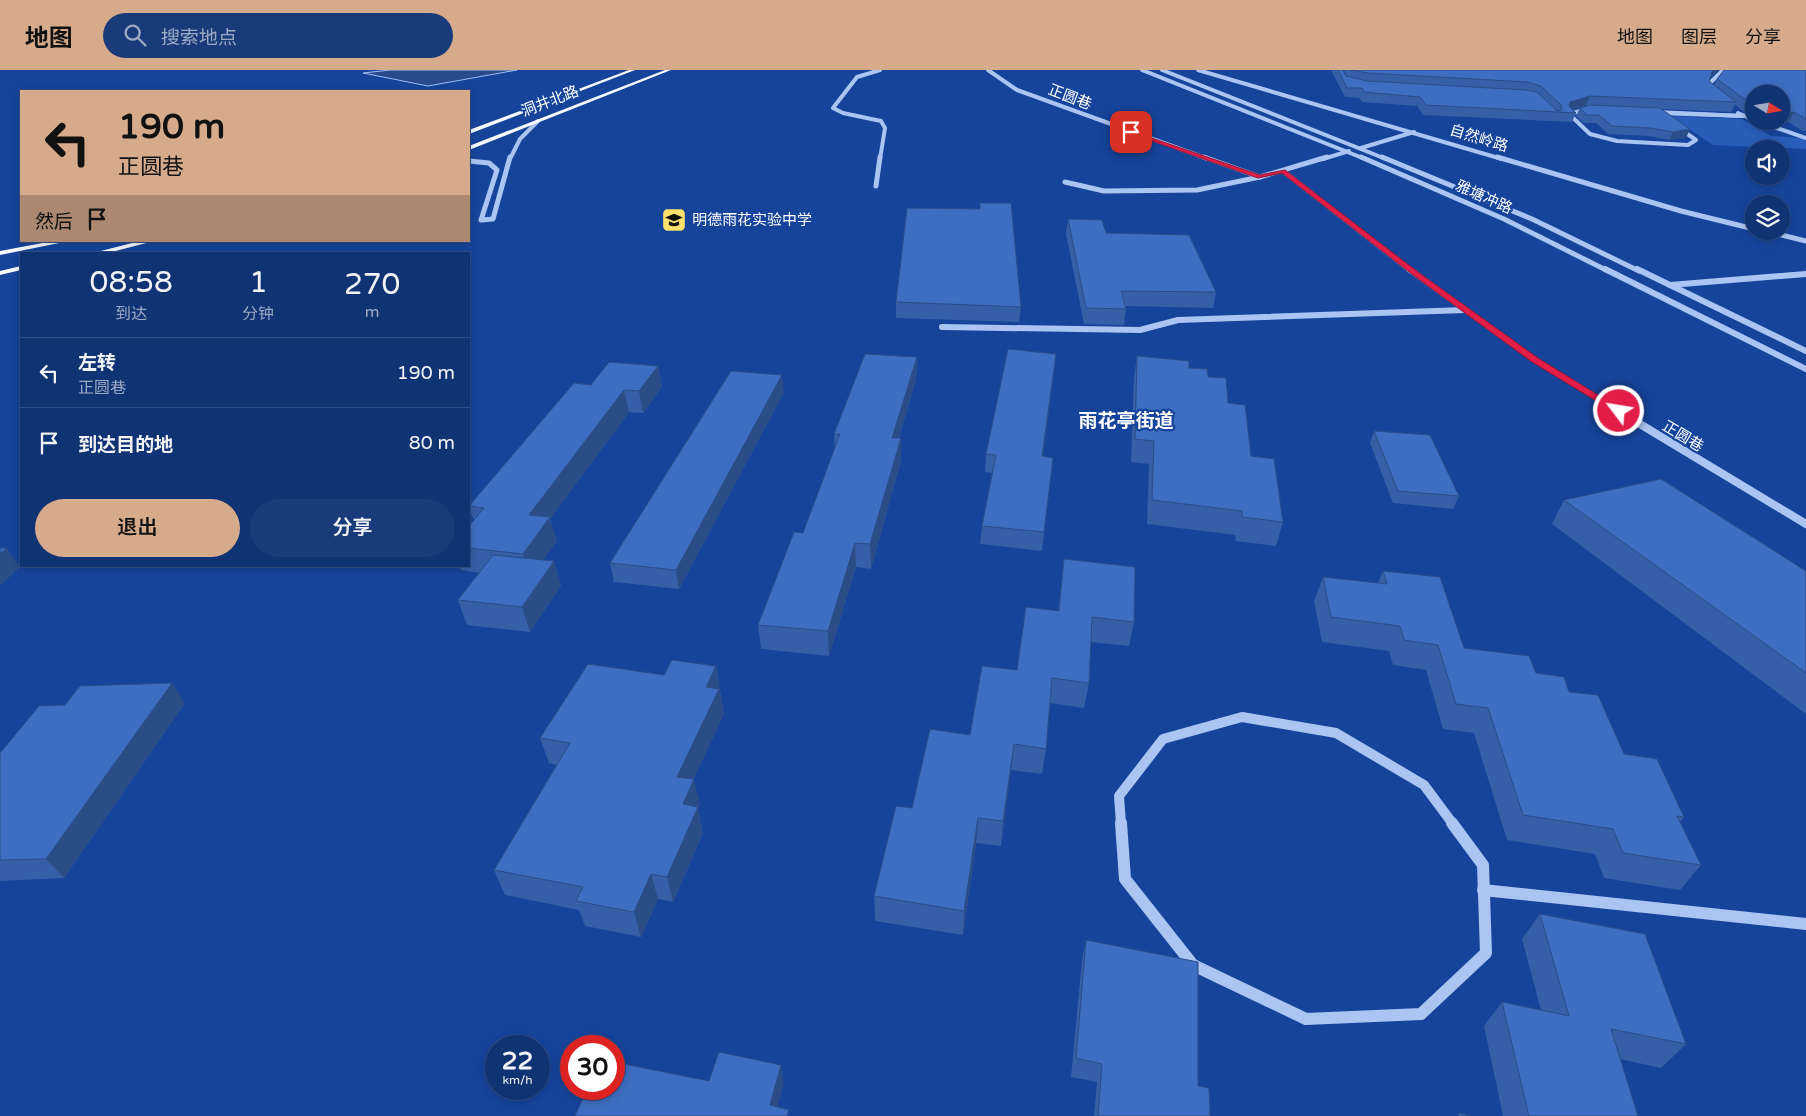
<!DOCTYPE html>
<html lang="zh">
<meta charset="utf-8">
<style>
body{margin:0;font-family:"Varela Round","Noto Sans SC",sans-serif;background:#193b79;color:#f1f3f6;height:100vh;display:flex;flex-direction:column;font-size:19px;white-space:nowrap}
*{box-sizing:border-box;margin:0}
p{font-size:16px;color:#9caac5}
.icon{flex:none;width:28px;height:28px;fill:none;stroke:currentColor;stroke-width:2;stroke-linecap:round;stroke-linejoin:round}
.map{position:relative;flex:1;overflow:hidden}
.panel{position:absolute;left:20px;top:182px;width:450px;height:315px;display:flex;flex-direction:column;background:#103374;border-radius:0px;box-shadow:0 2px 8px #0003,0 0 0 1px #304e86}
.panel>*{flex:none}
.banner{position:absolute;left:20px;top:20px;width:450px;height:152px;border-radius:0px;box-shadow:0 2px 8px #0003,0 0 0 1px #304e86;background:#d6ab8b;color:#111;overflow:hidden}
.needle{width:32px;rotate:101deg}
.fabs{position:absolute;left:1745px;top:15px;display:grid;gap:10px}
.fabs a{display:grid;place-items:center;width:45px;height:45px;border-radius:50%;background:#103374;box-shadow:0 2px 8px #0003,0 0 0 1px #304e86;font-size:25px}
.speed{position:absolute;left:485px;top:965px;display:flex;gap:10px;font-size:25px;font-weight:700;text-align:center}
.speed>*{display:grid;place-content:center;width:65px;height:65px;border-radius:50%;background:#103374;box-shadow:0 2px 8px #0003,0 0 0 1px #304e86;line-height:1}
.speed small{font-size:12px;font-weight:400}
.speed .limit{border:8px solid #d22;background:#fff;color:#111}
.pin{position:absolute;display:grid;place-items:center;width:42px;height:42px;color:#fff;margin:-21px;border-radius:10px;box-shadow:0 2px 8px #0006}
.me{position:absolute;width:55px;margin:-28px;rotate:301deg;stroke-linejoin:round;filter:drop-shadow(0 0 4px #0008)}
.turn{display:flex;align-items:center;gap:18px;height:105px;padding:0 15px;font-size:22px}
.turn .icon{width:65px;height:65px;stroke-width:2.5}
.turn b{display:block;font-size:35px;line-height:42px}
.then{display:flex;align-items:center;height:48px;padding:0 15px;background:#0003;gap:10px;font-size:19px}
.eta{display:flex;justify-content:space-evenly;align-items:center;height:85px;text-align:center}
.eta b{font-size:30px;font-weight:600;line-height:35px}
.cta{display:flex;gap:10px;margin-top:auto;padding:10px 15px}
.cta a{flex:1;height:58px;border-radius:30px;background:#d6ab8b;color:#111;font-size:20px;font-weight:600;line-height:58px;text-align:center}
.cta a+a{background:#193b79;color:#f1f3f6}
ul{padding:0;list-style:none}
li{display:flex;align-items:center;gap:15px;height:70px;padding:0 15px;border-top:1px solid #304e86}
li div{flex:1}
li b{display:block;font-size:19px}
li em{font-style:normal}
header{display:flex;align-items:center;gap:30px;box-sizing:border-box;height:70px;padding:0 25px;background:#d6ab8b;color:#111}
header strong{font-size:24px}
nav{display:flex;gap:28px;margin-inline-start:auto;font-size:18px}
.search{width:350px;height:45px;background:#193b79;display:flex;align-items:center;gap:12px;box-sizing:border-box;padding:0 18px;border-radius:28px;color:#9caac5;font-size:19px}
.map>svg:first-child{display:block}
.green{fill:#295db9}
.water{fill:#294b8d;stroke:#9dbff5}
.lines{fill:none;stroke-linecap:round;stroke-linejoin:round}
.minor-far5{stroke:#abc5f3;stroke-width:4}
.minor-far4{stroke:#abc5f3;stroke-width:5}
.minor-far3{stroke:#abc5f3;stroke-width:6}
.minor-far2{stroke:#abc5f3;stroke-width:8}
.minor-far1{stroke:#abc5f3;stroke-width:10}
.minor{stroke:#abc5f3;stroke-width:12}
.major{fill:#f6f9ff;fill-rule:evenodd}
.wall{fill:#355fa6}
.shaded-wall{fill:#2b4d87}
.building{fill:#3e6ec1;stroke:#2b4d87}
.route{fill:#e11d48;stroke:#92132f}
.labels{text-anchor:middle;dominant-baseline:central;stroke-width:4.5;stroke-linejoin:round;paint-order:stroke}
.far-street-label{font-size:15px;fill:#fff;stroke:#16449b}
.far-poi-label{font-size:15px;fill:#fff;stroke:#16449b;text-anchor:start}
.far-district-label{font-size:19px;font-weight:bold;fill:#fff;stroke:#16449b}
</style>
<header>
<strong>地图</strong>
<div class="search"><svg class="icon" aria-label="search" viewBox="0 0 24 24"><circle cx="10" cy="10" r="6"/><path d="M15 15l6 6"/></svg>搜索地点</div>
<nav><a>地图</a><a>图层</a><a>分享</a></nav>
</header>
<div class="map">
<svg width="1806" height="1046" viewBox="0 0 1806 1046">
<rect width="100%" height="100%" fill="#16449b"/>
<path class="green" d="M1670 46 1742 49 1771 66 1801 68 1806 71V79L1713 75Z"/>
<path class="water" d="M390 0H517L428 16 363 3Z"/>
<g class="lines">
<g class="minor-far5">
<path d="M880 0 857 7 833 38 843 43 881 51 885 58 880 89"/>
<path d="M988 0 1017 20 1208 89"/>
<path d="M1142 0 1365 89"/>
<path d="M1162 0 1386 89"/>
<path d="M1198 0 1502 89"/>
<path d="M1710 21 1708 19 1711 12 1723 0"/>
<path d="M1588 39 1569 44 1590 64 1617 71 1688 75 1696 70 1679 58"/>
<path d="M1656 42 1743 46"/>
<path d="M1738 43 1754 50"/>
<path d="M1661 44 1659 43 1743 46"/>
<path d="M1756 51 1806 68"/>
<path d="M1361 78 1414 62"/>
<path d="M510 89 520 69 538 51"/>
<path d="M1323 89 1349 81"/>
</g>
<g class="minor-far4">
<path d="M1204 87 1260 107"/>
<path d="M1361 87 1504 149 1608 201"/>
<path d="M1382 87 1532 149 1639 201"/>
<path d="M1497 87 1681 141 1754 159"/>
<path d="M469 91 489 93 497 100 481 150 493 149 510 87"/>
<path d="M1283 101 1411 201"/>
<path d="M1065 112 1104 121 1197 120 1260 107 1327 87"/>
<path d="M876 116 880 87"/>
<path d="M1765 161 1806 171"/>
</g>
<g class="minor-far3">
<path d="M1409 199 1535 290 1622 343"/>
<path d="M1605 199 1806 299"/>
<path d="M1637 199 1806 281"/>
<path d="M1670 215 1806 204"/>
<path d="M942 257 1140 260 1178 250 1465 240"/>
</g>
<path class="minor-far2" d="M1620 342 1806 454"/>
<path class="minor-far1" d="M1121 754 1119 726 1163 669 1242 647 1336 663 1424 715 1453 754"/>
<g class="minor">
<path d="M1121 753 1125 809 1193 895 1306 949 1421 944 1486 883 1483 795 1452 753"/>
<path d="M1483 820 1806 854"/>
</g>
<g class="major">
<path d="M629 0H635L469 64V60Z"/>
<path d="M665 0H671L469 80V76Z"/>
<path d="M53 171H69L0 185V181Z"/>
<path d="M140 171H154L104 184H89Z"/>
<path d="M21 196V200L0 205V201Z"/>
</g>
</g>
<g class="wall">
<path d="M1331 0H1343L1346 6H1347L1344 0H1719L1709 8V11L1714 15 1717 9 1806 0V61H1803L1788 52 1776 54 1769 51H1781V24H1754V46L1745 43 1735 35 1731 42 1661 39 1686 68 1669 70 1648 66 1608 64 1596 53H1584L1576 46 1580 38 1588 35 1573 40 1576 43 1572 52 1423 45 1417 36 1362 32 1359 28 1345 27Z"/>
<path d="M980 133 1021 237 1019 252 896 248V232L980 139Z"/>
<path d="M1068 149 1106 163 1216 222 1213 238 1126 236V239L1124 255 1084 254 1066 164Z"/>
<path d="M1137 286 1189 298 1208 307 1228 333 1251 386 1283 452 1276 476 1236 471 1235 465 1147 454 1149 394 1131 392 1134 308Z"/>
<path d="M917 287 916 309 899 368 901 391 871 499 856 497 829 586 761 579 758 555 803 463 835 379 834 364Z"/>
<path d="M658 296 662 317 643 343 629 342 550 449 557 471 543 490 554 491 561 516 530 562 467 555 458 530 479 503 461 500 459 496H469V456L474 451 469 436 591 315Z"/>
<path d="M1054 300 1043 386 1053 388 1042 481 980 474 982 456 992 403 985 402 986 384Z"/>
<path d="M784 322 679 519 614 512 610 493Z"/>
<path d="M1374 361 1459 426 1453 439 1393 433 1370 373Z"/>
<path d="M1564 430 1806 501V644L1552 454Z"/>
<path d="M1064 489 1134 552 1129 576 1091 572 1089 613 1084 638 1050 633 1046 679 1042 704 1011 700 1001 776 976 773 963 865 875 851 874 826 912 738 970 665 1017 600 1058 541Z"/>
<path d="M1383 501 1464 578 1536 603 1569 622 1624 684 1684 747 1680 752 1701 795 1680 820 1604 808 1595 784 1507 770 1474 663 1443 659 1426 600 1393 595 1389 581 1322 572 1314 531 1323 507 1378 513Z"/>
<path d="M716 596 724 644 693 709 700 735 698 738 703 763 673 832 658 829 641 867 585 856 579 840 505 825 494 800 557 695 549 693 540 668 664 605Z"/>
<path d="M185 633 64 808 0 811V683Z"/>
<path d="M1540 844 1686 974 1661 998 1620 989 1638 1046H1503L1484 956 1502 932 1541 940 1522 869Z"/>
<path d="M1086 870 1198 1016 1210 1046H1094L1097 1012 1071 1007 1082 890Z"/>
</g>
<g class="shaded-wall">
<path d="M1713 0H1719L1708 9Z"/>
<path d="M1590 26 1586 35 1566 42 1570 32Z"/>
<path d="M1794 42 1788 52 1776 54 1777 51H1781V44Z"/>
<path d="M1690 59 1686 68 1669 70 1673 62Z"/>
<path d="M1056 284 1054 300 1040 405 1042 386Z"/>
<path d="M917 287 916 309 892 391V368Z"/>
<path d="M658 296 662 317 643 343 639 321Z"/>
<path d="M782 305 784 322 679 519 676 500Z"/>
<path d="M624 320 629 342 550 449 557 471 530 508 523 484 529 445Z"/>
<path d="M901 368V391L871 499 870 474Z"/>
<path d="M855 473 856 497 829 586 828 561Z"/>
<path d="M7 478 20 497 0 516V484Z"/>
<path d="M554 491 561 516 530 562 522 537Z"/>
<path d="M716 596 724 644 683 732 677 707 706 617Z"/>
<path d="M172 613 185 633 64 808 46 789Z"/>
<path d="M1014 674 1011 700 1001 776 1003 751Z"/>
<path d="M694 709 700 735 698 738 703 763 673 832 667 807 683 734Z"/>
<path d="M978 748 976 773 963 865 964 841Z"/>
<path d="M651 804 658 829 641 867 634 842Z"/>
<path d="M781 995 784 1013 775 1046 770 1035Z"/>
</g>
<g class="building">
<path d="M1338 0H1343L1346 6 1367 11 1526 20 1537 22 1557 41 1562 40 1561 35 1541 16 1527 12 1368 3 1351 0H1713L1709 11 1736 32 1590 26 1570 32 1569 36 1576 43 1426 35 1420 27 1364 22 1362 18H1347Z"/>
<path d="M1724 0H1806V49L1794 42 1781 44V24H1754V35L1750 33 1717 9Z"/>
<path d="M1590 35 1660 38 1690 59 1673 62 1651 58 1612 56 1599 45H1587L1580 38Z"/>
<path d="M980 133H1011L1021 237 896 232 907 138 980 139Z"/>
<path d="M1068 149 1102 150 1106 163 1189 165 1216 222 1121 221 1126 239 1086 238Z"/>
<path d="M1008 279 1056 284 1042 386 1053 388 1044 462 982 456 996 385 986 384Z"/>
<path d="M865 284 917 287 892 368H901L870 474 855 473 828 561 758 555 794 462 803 463 840 364H834Z"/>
<path d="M1137 286 1189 291V298L1207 299 1208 307 1226 308 1228 333 1245 335 1251 386 1274 389 1283 452 1242 447V441L1152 430 1154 371 1135 369Z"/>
<path d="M609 292 658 296 639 321 624 320 529 445 550 447 523 484 469 478V456L484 438 469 436 574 313 591 315Z"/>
<path d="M731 301 782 305 676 500 610 493Z"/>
<path d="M1374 361 1430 365 1459 426 1398 421Z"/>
<path d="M1661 409 1806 501V603L1564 430Z"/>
<path d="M0 478H7L0 484Z"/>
<path d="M493 485 554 491 522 537 458 530Z"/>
<path d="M1064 489 1135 497 1134 552 1092 547 1089 613 1052 608 1046 679 1014 674 1003 751 978 748 964 841 874 826 896 736 912 738 930 659 970 665 982 596 1017 600 1026 537 1059 541Z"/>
<path d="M1383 501 1440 507 1464 578 1529 586 1536 603 1564 607 1569 622 1598 625 1624 684 1657 689 1684 747 1677 746 1701 795 1623 783 1613 759 1523 745 1488 638 1456 634 1438 575 1404 570 1400 556 1331 547 1323 507 1387 514Z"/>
<path d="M672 590 716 596 706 617 719 619 677 707 694 709 683 734 698 737 667 807 651 804 634 842 576 831 583 817 494 800 570 673 540 668 588 594 664 605Z"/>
<path d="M172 613 46 789 0 790V683L39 636 65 635 80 616Z"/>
<path d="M1540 844 1645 864 1686 974 1611 959 1638 1046H1529L1502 932 1569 946Z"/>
<path d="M1086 870 1198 892V1016L1209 1018 1210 1046H1098L1102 994 1076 988Z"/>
<path d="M719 982 781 995 770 1035 789 1040 787 1046H575L587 1019H614V992L709 1011Z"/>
<path d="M1458 1043 1471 1046H1459Z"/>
</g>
<path class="route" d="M1131 61 1260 105 1285 100 1418 202 1538 288 1624 341 1616 343 1532 292 1413 205 1282 103 1258 108 1129 63Z"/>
<defs>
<symbol id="school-square" viewBox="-11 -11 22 22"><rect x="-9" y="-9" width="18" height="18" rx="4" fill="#ffe16c" stroke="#16449b"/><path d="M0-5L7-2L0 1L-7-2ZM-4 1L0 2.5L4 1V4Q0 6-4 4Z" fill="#111"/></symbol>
</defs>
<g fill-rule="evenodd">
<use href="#school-square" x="660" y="136" width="28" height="28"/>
</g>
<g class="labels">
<g class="far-street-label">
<text transform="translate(1070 27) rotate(21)">正圆巷</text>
<text transform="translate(550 31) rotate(-21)">洞井北路</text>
<text transform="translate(1479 68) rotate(17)">自然岭路</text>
<text transform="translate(1484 127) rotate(24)">雅塘冲路</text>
<text transform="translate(1683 366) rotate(31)">正圆巷</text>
</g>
<g class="far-poi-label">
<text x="692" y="150">明德雨花实验中学</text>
</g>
<g class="far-district-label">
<text x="1126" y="351">雨花亭街道</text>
</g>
</g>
</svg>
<div class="fabs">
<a><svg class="needle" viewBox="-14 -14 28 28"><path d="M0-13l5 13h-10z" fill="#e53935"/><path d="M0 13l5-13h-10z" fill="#9caac5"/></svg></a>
<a><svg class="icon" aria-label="sound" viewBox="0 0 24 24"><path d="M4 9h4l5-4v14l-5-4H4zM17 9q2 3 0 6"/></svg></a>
<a><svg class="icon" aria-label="layers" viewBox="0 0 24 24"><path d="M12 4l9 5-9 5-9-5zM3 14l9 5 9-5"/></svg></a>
</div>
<div class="speed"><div>22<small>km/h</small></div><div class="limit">30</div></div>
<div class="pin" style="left:1131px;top:62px;background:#d93025"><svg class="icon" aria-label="arrive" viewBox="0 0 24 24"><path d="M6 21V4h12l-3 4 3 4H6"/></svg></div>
<svg class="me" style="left:1619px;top:341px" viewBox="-20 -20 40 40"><circle r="17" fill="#e11d48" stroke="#fff" stroke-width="3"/><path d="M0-11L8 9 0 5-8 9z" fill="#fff"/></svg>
<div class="banner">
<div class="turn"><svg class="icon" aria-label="left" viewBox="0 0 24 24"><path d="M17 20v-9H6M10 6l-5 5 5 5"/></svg><div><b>190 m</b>正圆巷</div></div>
<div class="then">然后<svg class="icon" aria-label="arrive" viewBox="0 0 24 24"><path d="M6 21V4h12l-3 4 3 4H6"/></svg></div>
</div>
<section class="panel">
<div class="eta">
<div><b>08:58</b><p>到达</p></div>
<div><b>1</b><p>分钟</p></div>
<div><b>270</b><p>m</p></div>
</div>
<ul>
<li><svg class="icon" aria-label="left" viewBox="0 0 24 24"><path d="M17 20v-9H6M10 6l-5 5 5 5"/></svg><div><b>左转</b><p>正圆巷</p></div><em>190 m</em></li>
<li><svg class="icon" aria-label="arrive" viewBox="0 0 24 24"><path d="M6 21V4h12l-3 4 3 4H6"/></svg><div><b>到达目的地</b></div><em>80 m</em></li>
</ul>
<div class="cta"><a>退出</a><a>分享</a></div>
</section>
</div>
